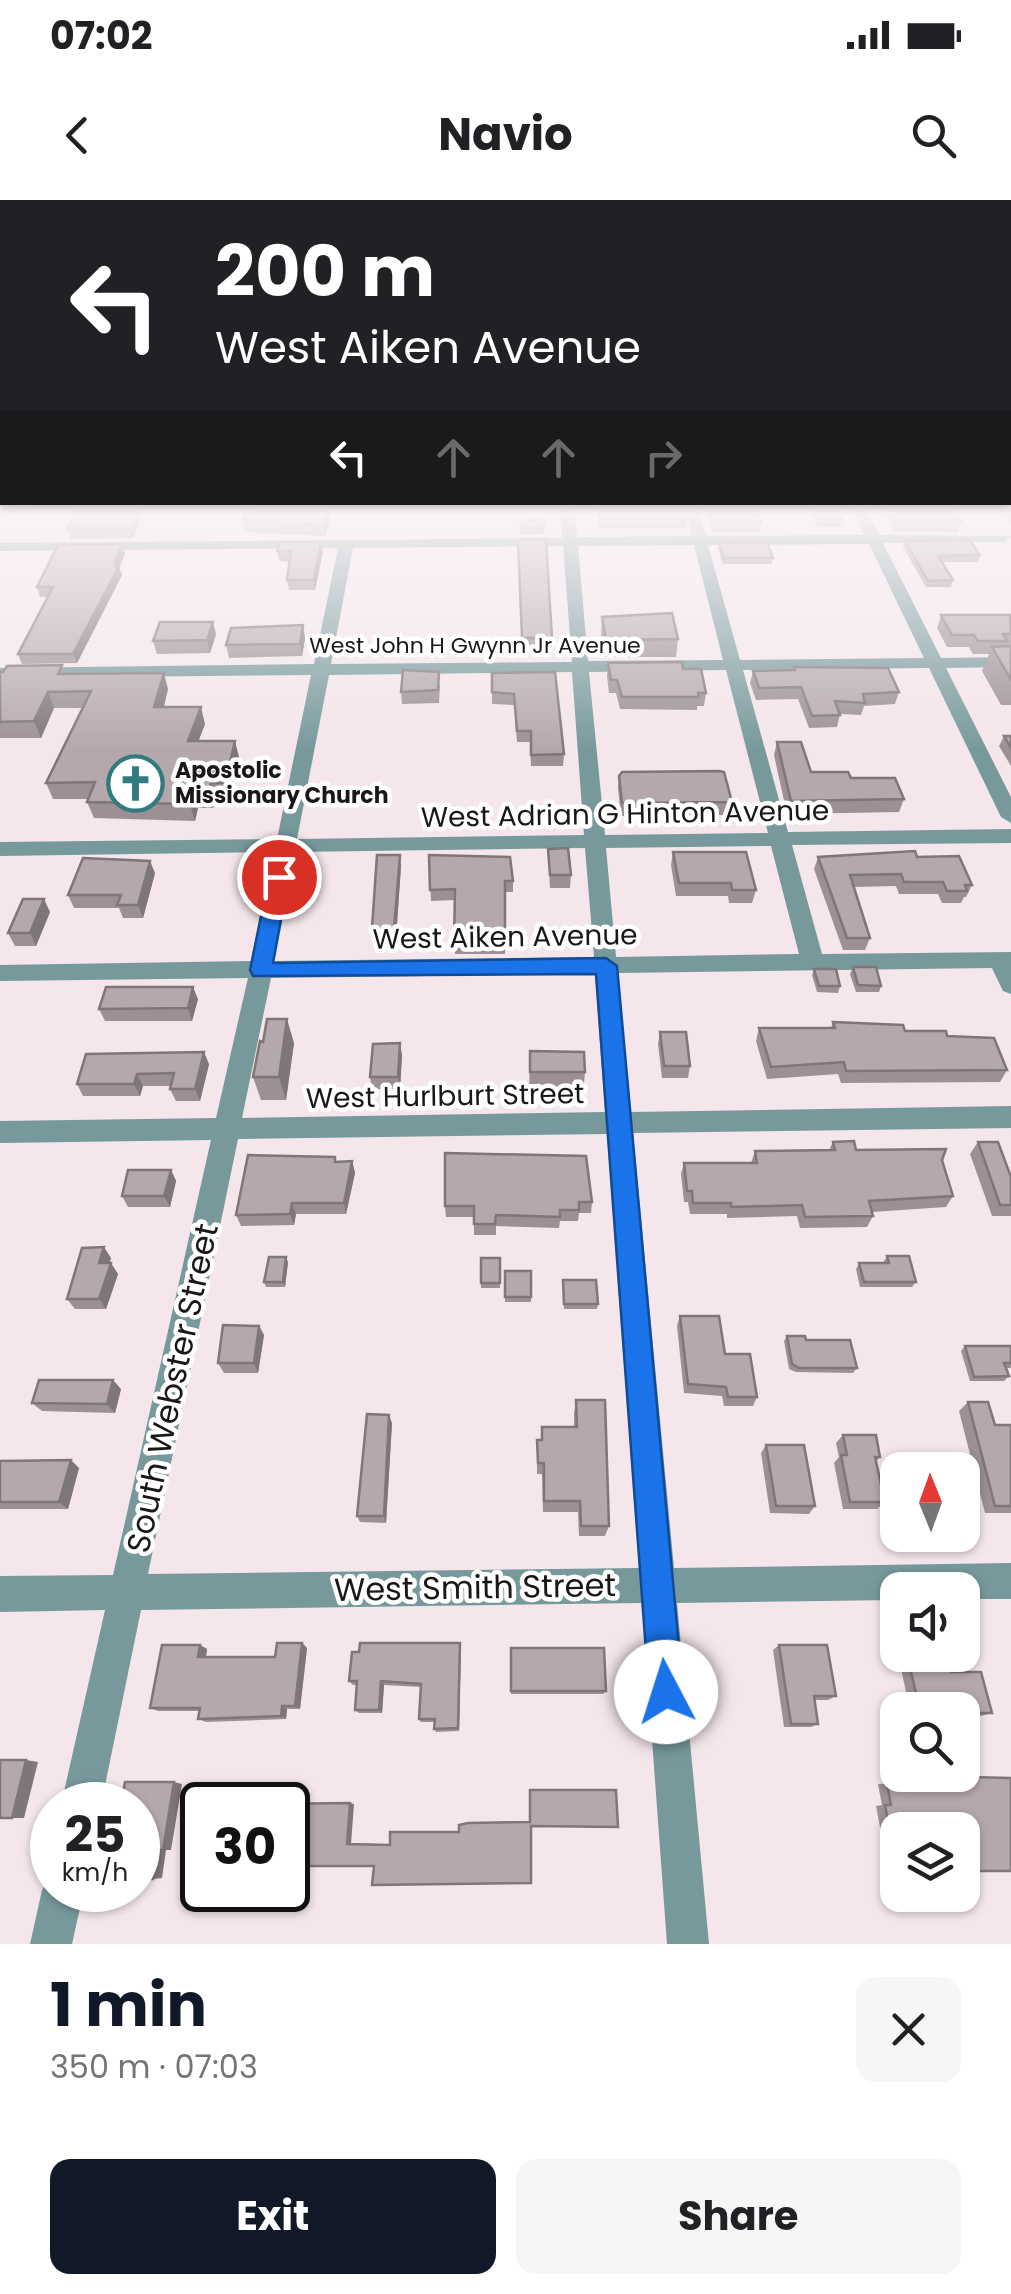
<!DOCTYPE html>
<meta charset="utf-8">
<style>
body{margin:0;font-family:Poppins,sans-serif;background:#f6f6f6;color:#202124;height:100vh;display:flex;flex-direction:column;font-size:38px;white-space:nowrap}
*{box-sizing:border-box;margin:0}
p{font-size:32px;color:#757577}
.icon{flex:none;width:55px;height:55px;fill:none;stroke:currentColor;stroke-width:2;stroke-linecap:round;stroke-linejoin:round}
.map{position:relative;height:1744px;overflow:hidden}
.side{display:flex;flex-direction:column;background:#fff;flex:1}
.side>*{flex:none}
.guide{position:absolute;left:0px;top:0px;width:1012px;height:305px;box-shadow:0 2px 8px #0004;background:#202124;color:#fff;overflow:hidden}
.needle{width:65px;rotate:359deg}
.tools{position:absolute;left:880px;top:1252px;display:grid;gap:20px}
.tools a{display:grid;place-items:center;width:100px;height:100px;border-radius:20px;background:#fff;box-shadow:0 2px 8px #0004;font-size:50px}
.speed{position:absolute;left:30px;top:1582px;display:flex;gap:20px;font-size:50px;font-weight:700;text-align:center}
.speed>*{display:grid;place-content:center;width:130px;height:130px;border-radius:50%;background:#fff;box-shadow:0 2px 8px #0004;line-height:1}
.speed small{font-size:25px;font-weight:400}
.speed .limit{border:5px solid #111;border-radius:15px;background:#fff;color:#111}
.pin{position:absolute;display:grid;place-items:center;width:85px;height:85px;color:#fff;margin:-42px;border:5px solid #fff;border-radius:50%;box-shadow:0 2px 10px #0007}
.me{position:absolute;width:110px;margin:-55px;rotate:355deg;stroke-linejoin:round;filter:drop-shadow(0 0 8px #0008)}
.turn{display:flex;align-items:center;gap:35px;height:210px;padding:0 50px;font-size:45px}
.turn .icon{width:130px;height:130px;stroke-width:2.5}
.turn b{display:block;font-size:70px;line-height:85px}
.lanes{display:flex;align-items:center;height:95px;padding:0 50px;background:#0003;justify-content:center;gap:50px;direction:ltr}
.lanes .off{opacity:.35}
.round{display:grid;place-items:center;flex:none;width:105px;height:105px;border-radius:20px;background:#f6f6f6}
.head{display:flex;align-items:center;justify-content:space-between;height:170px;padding:0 50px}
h1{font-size:60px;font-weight:700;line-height:75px;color:#111827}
.button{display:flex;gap:20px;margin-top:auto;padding:20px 50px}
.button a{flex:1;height:115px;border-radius:20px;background:#111827;color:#fff;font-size:40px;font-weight:700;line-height:115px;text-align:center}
.button a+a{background:#f6f6f6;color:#202124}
.status{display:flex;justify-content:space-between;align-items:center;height:70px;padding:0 50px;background:#fff;direction:ltr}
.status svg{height:28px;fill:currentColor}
header{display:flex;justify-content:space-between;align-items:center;height:130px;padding:0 50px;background:#fff;font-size:45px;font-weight:700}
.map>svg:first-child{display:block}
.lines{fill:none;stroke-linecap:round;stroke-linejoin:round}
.minor{fill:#77999c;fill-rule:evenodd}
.wall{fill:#9c9094}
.shaded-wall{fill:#7f7678}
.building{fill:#b5a8ac;stroke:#7f7678;stroke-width:2.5}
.route{fill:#1a73e8;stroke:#114b97;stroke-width:2.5}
.labels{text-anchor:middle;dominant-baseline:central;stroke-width:9;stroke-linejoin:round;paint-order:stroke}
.far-street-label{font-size:22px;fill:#1b1617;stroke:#fff}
.far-poi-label{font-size:22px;font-weight:bold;fill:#1b1617;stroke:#fff;text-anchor:start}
.street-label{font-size:28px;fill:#1b1617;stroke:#fff}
.near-street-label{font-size:32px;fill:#1b1617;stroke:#fff}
</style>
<div class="status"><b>07:02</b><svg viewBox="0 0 49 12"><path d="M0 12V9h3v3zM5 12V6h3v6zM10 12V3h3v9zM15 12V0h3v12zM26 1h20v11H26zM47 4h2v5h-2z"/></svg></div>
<header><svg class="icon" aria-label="back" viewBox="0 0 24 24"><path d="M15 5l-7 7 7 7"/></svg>Navio<svg class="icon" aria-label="search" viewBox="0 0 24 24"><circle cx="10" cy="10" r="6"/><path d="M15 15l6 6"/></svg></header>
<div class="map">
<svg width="1011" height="1744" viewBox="0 0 1011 1744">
<rect width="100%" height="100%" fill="#f4e6ea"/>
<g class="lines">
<g class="minor">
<path d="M30 307 28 310 0 316V308Z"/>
<path d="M560 307H574L577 337 692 336 684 307H698L706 336 865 335 851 307H865L879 335 1011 336 1005 342 883 343 941 458 1011 457V467L946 468 1011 597V623L1001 617 929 468 743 470 788 632 1011 629V643L792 645 822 754 1011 752V794L1003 791 992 768 618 773 631 912 1011 906V928L633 933 674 1368 1011 1363V1399H962V1390H898V1400L677 1403 709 1744H667L642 1403 141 1410 101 1605H61L105 1410 0 1412V1376L113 1375 211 940 0 943V921L216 918 248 778 0 781V765L251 761 274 652 0 656V642L277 639 311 475 0 478V468L314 464 338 348 0 351V343L562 338ZM869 344 924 458 740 460 708 345ZM694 345 723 460 588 461 578 346ZM563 346 572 462 331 464 353 348ZM726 470 768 633 605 635 589 472ZM572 472 584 635 297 639 329 475ZM771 646 799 754 616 757 606 648ZM585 648 594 757 274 761 295 652ZM595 774 605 912 242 918 271 778ZM607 934 639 1368 148 1374 238 939Z"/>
<path d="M52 1674V1690H84L72 1744H30L42 1690Z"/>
</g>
</g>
<g class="wall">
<path d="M328 307 330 318 326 336 245 332 243 320Z"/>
<path d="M596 307H684L687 318 686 328H599Z"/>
<path d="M702 307H755L761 322 759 332H713Z"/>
<path d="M808 307H836L842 319 840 327H818Z"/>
<path d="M881 307H951L961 322 958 332 895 331Z"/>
<path d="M999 307H1011V324Z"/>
<path d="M138 313 140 322 133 338 70 339 67 329Z"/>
<path d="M543 320 544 334 520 335V329Z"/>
<path d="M905 341 980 355 978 362H942L953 380 951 387H926L903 347Z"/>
<path d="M321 342 323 352 315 390H289L287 380 290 362 279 361 277 351Z"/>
<path d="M719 343 773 358 771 364H723L718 349Z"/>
<path d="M123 344 125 354 119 367 122 375 77 463 22 464 18 454 48 397H40L37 387Z"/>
<path d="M518 352 552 438V449H522Z"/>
<path d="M941 415 1011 416V505H1001L982 471 989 454H973L969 447H947L937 428Z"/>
<path d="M602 417 678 439 676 457H604L601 434Z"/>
<path d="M216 434 210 453 157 454 153 441Z"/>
<path d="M305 438 302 456 229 458 226 445Z"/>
<path d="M608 463 683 469 706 493 704 506H697V510L620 509 616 493H609L607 476Z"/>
<path d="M62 465 66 474 168 489 164 507 205 524 198 541 239 557 229 599H216L213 608H198L195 621 94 618 87 602 89 599H53L46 583 83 508H54L41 538H0V472Z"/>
<path d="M794 467 899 492 895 504 864 506 861 515 840 514 837 527 809 528 798 499 756 500 750 483 753 471 793 470Z"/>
<path d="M555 472 564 554 563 566H531L530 542H517L514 505 492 504V473Z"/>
<path d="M440 485 439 503 402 504 401 492Z"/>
<path d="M1004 536H1011V566L999 546Z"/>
<path d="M777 542 811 572 851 578 904 599 899 612 787 614 774 555Z"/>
<path d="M619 576 732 602 729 615 621 616 618 588Z"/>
<path d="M548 649 571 675 570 688H550Z"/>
<path d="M673 652 756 690 752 703H729L728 696H676L671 665Z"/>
<path d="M429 655 513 681V692H505V754H455V700L431 701Z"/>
<path d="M818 657H917L972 685 966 697H964L961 703H942L938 694H899L896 686 854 687 870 738 865 750H843L814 669Z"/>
<path d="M401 666 396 738H373L372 728Z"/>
<path d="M155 673 143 718H123L119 708H74L68 695Z"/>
<path d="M50 712 36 746H15L8 733Z"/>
<path d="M853 767 881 786 879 792H856L850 774Z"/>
<path d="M814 769 840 786 838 793 817 792 812 775Z"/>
<path d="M198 799 192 821H105L99 809Z"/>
<path d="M833 822 947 836 1007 870 1000 882 841 883 838 874 767 879 756 841 759 828H831Z"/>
<path d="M660 832 690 866 688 878H662L658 844Z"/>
<path d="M294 843 286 900H261L253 877Z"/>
<path d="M400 843 402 856 400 889H372L370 877Z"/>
<path d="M530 851 585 872 583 895H529Z"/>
<path d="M209 864 200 901H176L170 889 171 886H143L140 896H83L77 884Z"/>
<path d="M833 942 856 950 942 960 953 996 946 1007 872 1012 873 1016 867 1027 800 1028 797 1016 727 1018V1014H690L688 1002H684L681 974 684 963H751L755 951 829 950Z"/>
<path d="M978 942 1011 977V1016H992L970 954Z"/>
<path d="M335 957 336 961H352L355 973 346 1014H296L294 1025 241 1026 236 1015Z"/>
<path d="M171 970 176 981 170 1007H128L122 996Z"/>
<path d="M592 1002 591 1013H579L578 1021H560L559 1028 496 1026V1035H474V1017H446L445 1006Z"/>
<path d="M887 1056 916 1082 912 1087H860L856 1069 859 1063H884V1061Z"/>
<path d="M111 1058 109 1063 118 1074 106 1109H75L67 1099Z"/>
<rect x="481" y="1058" width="19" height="30"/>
<path d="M288 1062 285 1087H266L264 1082Z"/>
<rect x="505" y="1071" width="26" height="31"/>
<path d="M563 1080 598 1104 597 1109H564Z"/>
<path d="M680 1116 725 1154 757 1197 753 1206H724L722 1196 684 1193 677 1126Z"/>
<path d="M259 1126 264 1135 258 1173H224L218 1163Z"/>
<path d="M787 1136 806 1140 857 1168 853 1173 796 1172 789 1169 784 1141Z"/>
<path d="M965 1146H1011V1168H1006L1009 1176 1004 1181H970L961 1151Z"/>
<path d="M121 1189 115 1213 42 1211 32 1203Z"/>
<path d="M576 1200 609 1326 605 1336H579L578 1312H543L542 1274H537V1240H541L542 1227H574V1213Z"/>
<path d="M968 1202 995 1225H1011V1313H985L959 1211Z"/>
<path d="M392 1223 386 1323 360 1322 357 1316Z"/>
<path d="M843 1235 880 1257 876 1262 885 1302 877 1309H843L834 1263 839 1257 836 1243Z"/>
<path d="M766 1245 815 1306 809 1314 770 1313 761 1253Z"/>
<path d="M0 1261 79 1268 68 1309H0Z"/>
<path d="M302 1443 307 1448 300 1509H287L286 1519 206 1522 198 1519 200 1511H158L150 1508 200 1445 207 1449 206 1457H275Z"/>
<path d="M460 1443 459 1531 436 1532 434 1529V1522H421L419 1519 421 1487 384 1485 382 1513H359L355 1510 357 1485H353L349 1481 359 1452Z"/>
<path d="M779 1445 836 1496 828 1500H814L818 1524 811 1527H784L773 1450Z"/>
<path d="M511 1448 606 1491 603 1494H511Z"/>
<path d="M898 1455H939L941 1460 992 1513 981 1516H962V1510H910Z"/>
<path d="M925 1576 1011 1578 897 1669H888L876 1606 882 1605 878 1584 917 1583 916 1578Z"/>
</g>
<g class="shaded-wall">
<path d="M328 307 330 318 326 336 324 325Z"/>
<path d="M138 313 140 322 133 338 130 329Z"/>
<path d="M321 342 323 352 315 390 314 380Z"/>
<path d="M123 344 125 354 119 367 122 375 77 463 73 454 115 366 116 358Z"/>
<path d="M213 422 216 434 210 453 207 440Z"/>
<path d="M303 425 305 438 302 456 300 444Z"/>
<path d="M164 473 168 489 159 524 154 507Z"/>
<path d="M48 492 54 508 41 538 34 521Z"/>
<path d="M201 507 205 524 192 558 188 541Z"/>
<path d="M235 541 239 557 229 599 225 583Z"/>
<path d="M211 583 216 599 213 608 209 592Z"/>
<path d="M193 592 198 608 195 621 190 604Z"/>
<path d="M400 655 401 666 396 738 394 728Z"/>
<path d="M150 661 155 673 143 718 138 705Z"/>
<path d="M44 699 50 712 36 746 30 733Z"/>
<path d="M193 787 198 799 192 821 188 808Z"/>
<path d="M287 819 294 843 286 900 279 877Z"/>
<path d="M400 843 402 856 400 889 398 877Z"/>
<path d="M204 852 209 864 200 901 195 889Z"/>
<path d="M137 874 143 886 140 896 134 884Z"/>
<path d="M352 961 355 973 346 1014 344 1003Z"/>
<path d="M171 970 176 981 170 1007 164 996Z"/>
<path d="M292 1003 296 1014 294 1025 290 1014Z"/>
<path d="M104 1047 111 1058 106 1074 99 1063Z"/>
<path d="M286 1057 288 1062 285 1087 283 1082Z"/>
<path d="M111 1063 118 1074 106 1109 99 1099Z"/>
<path d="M259 1126 264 1135 258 1173 254 1163Z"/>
<path d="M113 1180 121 1189 115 1213 107 1204Z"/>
<path d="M389 1215 392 1223 386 1323 384 1316Z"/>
<path d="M71 1260 79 1268 68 1309 59 1302Z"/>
<path d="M302 1443 307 1448 300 1509 295 1506Z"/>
<path d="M460 1443 461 1447 459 1531 458 1528Z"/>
<path d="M200 1445 207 1449 205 1462 198 1457Z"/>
<path d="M381 1481 384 1485 382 1513 379 1510Z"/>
<path d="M282 1506 287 1509 286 1519 281 1516Z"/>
<path d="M26 1560 38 1562 24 1618H12Z"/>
<path d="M174 1582 182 1584 171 1650H163Z"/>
<path d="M350 1603 354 1604 351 1644H347Z"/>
<path d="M158 1650H166L162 1678 153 1679Z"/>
</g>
<g class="building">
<path d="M247 307H328L324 325 243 320Z"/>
<path d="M598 307H684L687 318H600Z"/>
<path d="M707 307H755L761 322H714Z"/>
<path d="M814 307H836L842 319H820Z"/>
<path d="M889 307H951L961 322H897Z"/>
<path d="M77 311 138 313 130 329H67Z"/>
<path d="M523 320H543L544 328 520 329Z"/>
<path d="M521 339H546L552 438H522L518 341Z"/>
<path d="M970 340 980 355 938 356 953 380 928 381 905 341Z"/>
<path d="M280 342H321L314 380H287L291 351H277Z"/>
<path d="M767 342 773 358H724L719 343Z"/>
<path d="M123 344 116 358 115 366H119L73 454H18L53 387H37L58 345Z"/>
<path d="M672 413 678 439 606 440 602 417Z"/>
<path d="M941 415H1010L1011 434H1003L1007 441H978L974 435H952Z"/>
<path d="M160 422H213L207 440 153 441Z"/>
<path d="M303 425 300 444 226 445 231 428Z"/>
<path d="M1011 446V480L992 447Z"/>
<path d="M682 462 683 469H701L706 493H698L699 497H622L617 480H611L608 463Z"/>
<path d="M62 465 58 474 164 473 154 507H201L188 541H235L225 583H211L209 592H193L190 604 87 602 95 582 46 583 91 491 48 492 34 521 0 522V472H3L7 466Z"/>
<path d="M794 467 888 468 899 492 863 494 865 503 835 501 840 515 812 516 801 487 759 488 753 471 795 470Z"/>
<path d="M403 470 439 472 438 490 401 492Z"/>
<path d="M555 472 564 554 531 555V531H517L514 494 492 492V473Z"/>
<path d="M1004 536H1011V548Z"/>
<path d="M777 542H801L811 572H848L851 578H895L904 599 791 601Z"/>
<path d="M719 571 724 572 732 602 622 603 619 576 622 572Z"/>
<path d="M568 648 571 675H550L548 649Z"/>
<path d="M915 651 917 657 959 656 972 685H965L967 691H947L943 682H904L901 674 850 675 870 738H847L818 657Z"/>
<path d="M673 652H746L756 690H732L731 683H679Z"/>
<path d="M377 655H400L394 728H372Z"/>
<path d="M429 655 510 657 513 681H505V743L454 742 455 689 430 690Z"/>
<path d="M83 658 150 661 138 705H117L121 695H68Z"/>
<path d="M23 699H44L30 733H8Z"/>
<path d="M853 767H876L881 786 858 785Z"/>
<path d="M814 769H836L840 786H819Z"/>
<path d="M106 787H193L188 808 99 809Z"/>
<path d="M267 819H287L279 877H253L260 841 263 842Z"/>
<path d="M833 822 903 825 905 831H946L947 836 994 838 1007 870 846 871 844 862 771 867 759 828H835Z"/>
<path d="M660 832H686L690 866H664Z"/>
<path d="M400 843 398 877H370L373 844Z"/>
<path d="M530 851 584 852 585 872H530Z"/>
<path d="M204 852 195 889H170L174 873 137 874 134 884H77L86 854Z"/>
<path d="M854 941 856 950 946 949 942 960 953 996 869 1001 873 1016 805 1017 802 1005 731 1007V1003H693L692 991H687L684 963H757L755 951 835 950 833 942Z"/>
<path d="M978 942H998L1011 977V1005H1000Z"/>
<path d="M445 953 586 956 592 1002H579V1010H560V1017L496 1015 495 1024H474V1006H445Z"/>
<path d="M248 955 335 957V962L352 961 344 1003H292L290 1014 236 1015Z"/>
<path d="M128 970H171L164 996H122Z"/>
<path d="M104 1047 99 1063H111L99 1099H67L82 1048Z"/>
<path d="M887 1056H909L916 1082H864L859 1063H889Z"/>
<path d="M269 1057H286L283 1082H264Z"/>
<rect x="481" y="1058" width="19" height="25"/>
<rect x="505" y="1071" width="26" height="26"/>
<path d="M563 1080H596L598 1104H564Z"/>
<path d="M680 1116H719L725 1154H750L757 1197H728L726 1187 688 1184Z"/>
<path d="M223 1125 259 1126 254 1163H218Z"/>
<path d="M787 1136H805L806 1140H850L857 1168H799L792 1164Z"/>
<path d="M965 1146H1011V1163H1004L1009 1176 974 1177Z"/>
<path d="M39 1180H113L107 1204 32 1203Z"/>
<path d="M576 1200H605L609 1326H581L580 1301H544V1263H538L537 1240H542V1227H577Z"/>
<path d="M968 1202H988L995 1225H1011V1306H995Z"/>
<path d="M367 1214 389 1215 384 1316H357Z"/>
<path d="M843 1235H876L880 1257H875L885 1302H850L841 1255H847Z"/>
<path d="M766 1245H804L815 1306H776Z"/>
<path d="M71 1260 59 1302H0V1261Z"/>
<path d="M277 1443H302L295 1506H282L281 1516 198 1519 200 1508H150L162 1445H200L198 1457H275Z"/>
<path d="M360 1443H460L458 1528 434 1529 435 1519H419L421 1484 381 1481 379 1510H355L357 1481H349L352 1452H359Z"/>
<path d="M779 1445H827L836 1496H814L818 1524H791Z"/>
<path d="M511 1448H604L606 1491H511Z"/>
<path d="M907 1455H939L941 1460H948L951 1472H981L992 1513H962V1510H920Z"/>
<path d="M0 1560H26L12 1618H0Z"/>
<path d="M925 1576 1011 1578V1671H962V1630H898L897 1669 885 1605H891L887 1583H927Z"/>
<path d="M125 1582H174L163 1650H158L153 1679H138V1605H121Z"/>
<path d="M530 1590H616L618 1627 531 1626V1683L372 1685 374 1666H288V1605H268V1604L350 1603 347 1644 390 1645V1632H459V1625L468 1623 530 1622Z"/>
</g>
<linearGradient id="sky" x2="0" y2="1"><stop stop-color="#7dc0e2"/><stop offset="0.56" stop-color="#faf4f6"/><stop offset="1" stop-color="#faf4f6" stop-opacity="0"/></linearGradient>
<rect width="1011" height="551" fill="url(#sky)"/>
<path class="route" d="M279 671 289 677 273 763 606 758 617 766 683 1492 678 1504 666 1509 654 1504 649 1492 596 774 253 776 250 770 269 677Z"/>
<defs>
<symbol id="church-ring" viewBox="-11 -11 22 22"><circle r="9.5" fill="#fff" stroke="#317a80" stroke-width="1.5"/><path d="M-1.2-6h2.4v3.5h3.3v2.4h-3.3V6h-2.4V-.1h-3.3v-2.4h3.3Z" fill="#317a80"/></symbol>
</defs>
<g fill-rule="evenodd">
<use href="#church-ring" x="104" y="552" width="63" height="63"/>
</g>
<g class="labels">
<g class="far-street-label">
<text x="475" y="445">West John H Gwynn Jr Avenue</text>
</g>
<g class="far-poi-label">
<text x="175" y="570">Apostolic<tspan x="175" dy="25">Missionary Church</tspan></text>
</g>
<g class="street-label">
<text transform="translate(625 614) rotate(-1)">West Adrian G Hinton Avenue</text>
<text transform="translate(505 737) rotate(-1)">West Aiken Avenue</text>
<text transform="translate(445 896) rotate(-1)">West Hurlburt Street</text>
</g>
<g class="near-street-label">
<text transform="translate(172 1188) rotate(-78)">South Webster Street</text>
<text transform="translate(475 1387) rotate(-1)">West Smith Street</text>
</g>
</g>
</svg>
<div class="tools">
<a><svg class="needle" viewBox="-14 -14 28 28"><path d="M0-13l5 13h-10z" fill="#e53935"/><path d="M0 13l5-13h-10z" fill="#757577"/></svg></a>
<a><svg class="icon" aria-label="sound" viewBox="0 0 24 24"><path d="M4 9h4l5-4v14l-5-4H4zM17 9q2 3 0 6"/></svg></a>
<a><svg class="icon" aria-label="search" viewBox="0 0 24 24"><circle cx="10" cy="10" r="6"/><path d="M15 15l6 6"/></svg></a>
<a><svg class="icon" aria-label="layers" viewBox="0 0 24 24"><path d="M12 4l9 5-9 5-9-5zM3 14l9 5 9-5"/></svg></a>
</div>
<div class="speed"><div>25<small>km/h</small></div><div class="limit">30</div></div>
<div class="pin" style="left:279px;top:677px;background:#d93025"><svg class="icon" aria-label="arrive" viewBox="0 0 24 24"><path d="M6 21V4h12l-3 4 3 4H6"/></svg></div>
<svg class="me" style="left:666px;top:1492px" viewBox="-20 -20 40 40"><circle r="19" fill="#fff"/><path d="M0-13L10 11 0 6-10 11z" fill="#1a73e8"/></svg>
<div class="guide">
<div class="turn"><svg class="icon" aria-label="left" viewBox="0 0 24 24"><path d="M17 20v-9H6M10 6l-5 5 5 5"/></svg><div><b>200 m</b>West Aiken Avenue</div></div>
<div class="lanes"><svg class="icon" aria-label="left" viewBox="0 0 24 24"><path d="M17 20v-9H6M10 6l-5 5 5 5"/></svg><svg class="icon off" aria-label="ahead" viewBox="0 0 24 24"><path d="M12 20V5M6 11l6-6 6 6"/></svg><svg class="icon off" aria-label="ahead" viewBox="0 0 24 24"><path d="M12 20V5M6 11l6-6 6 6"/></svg><svg class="icon off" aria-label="right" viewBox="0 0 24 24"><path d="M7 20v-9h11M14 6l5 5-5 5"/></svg></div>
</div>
</div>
<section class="side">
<div class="head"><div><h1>1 min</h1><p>350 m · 07:03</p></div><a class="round"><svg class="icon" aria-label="close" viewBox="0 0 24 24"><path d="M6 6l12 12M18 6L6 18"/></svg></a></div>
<div class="button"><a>Exit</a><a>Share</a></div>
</section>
